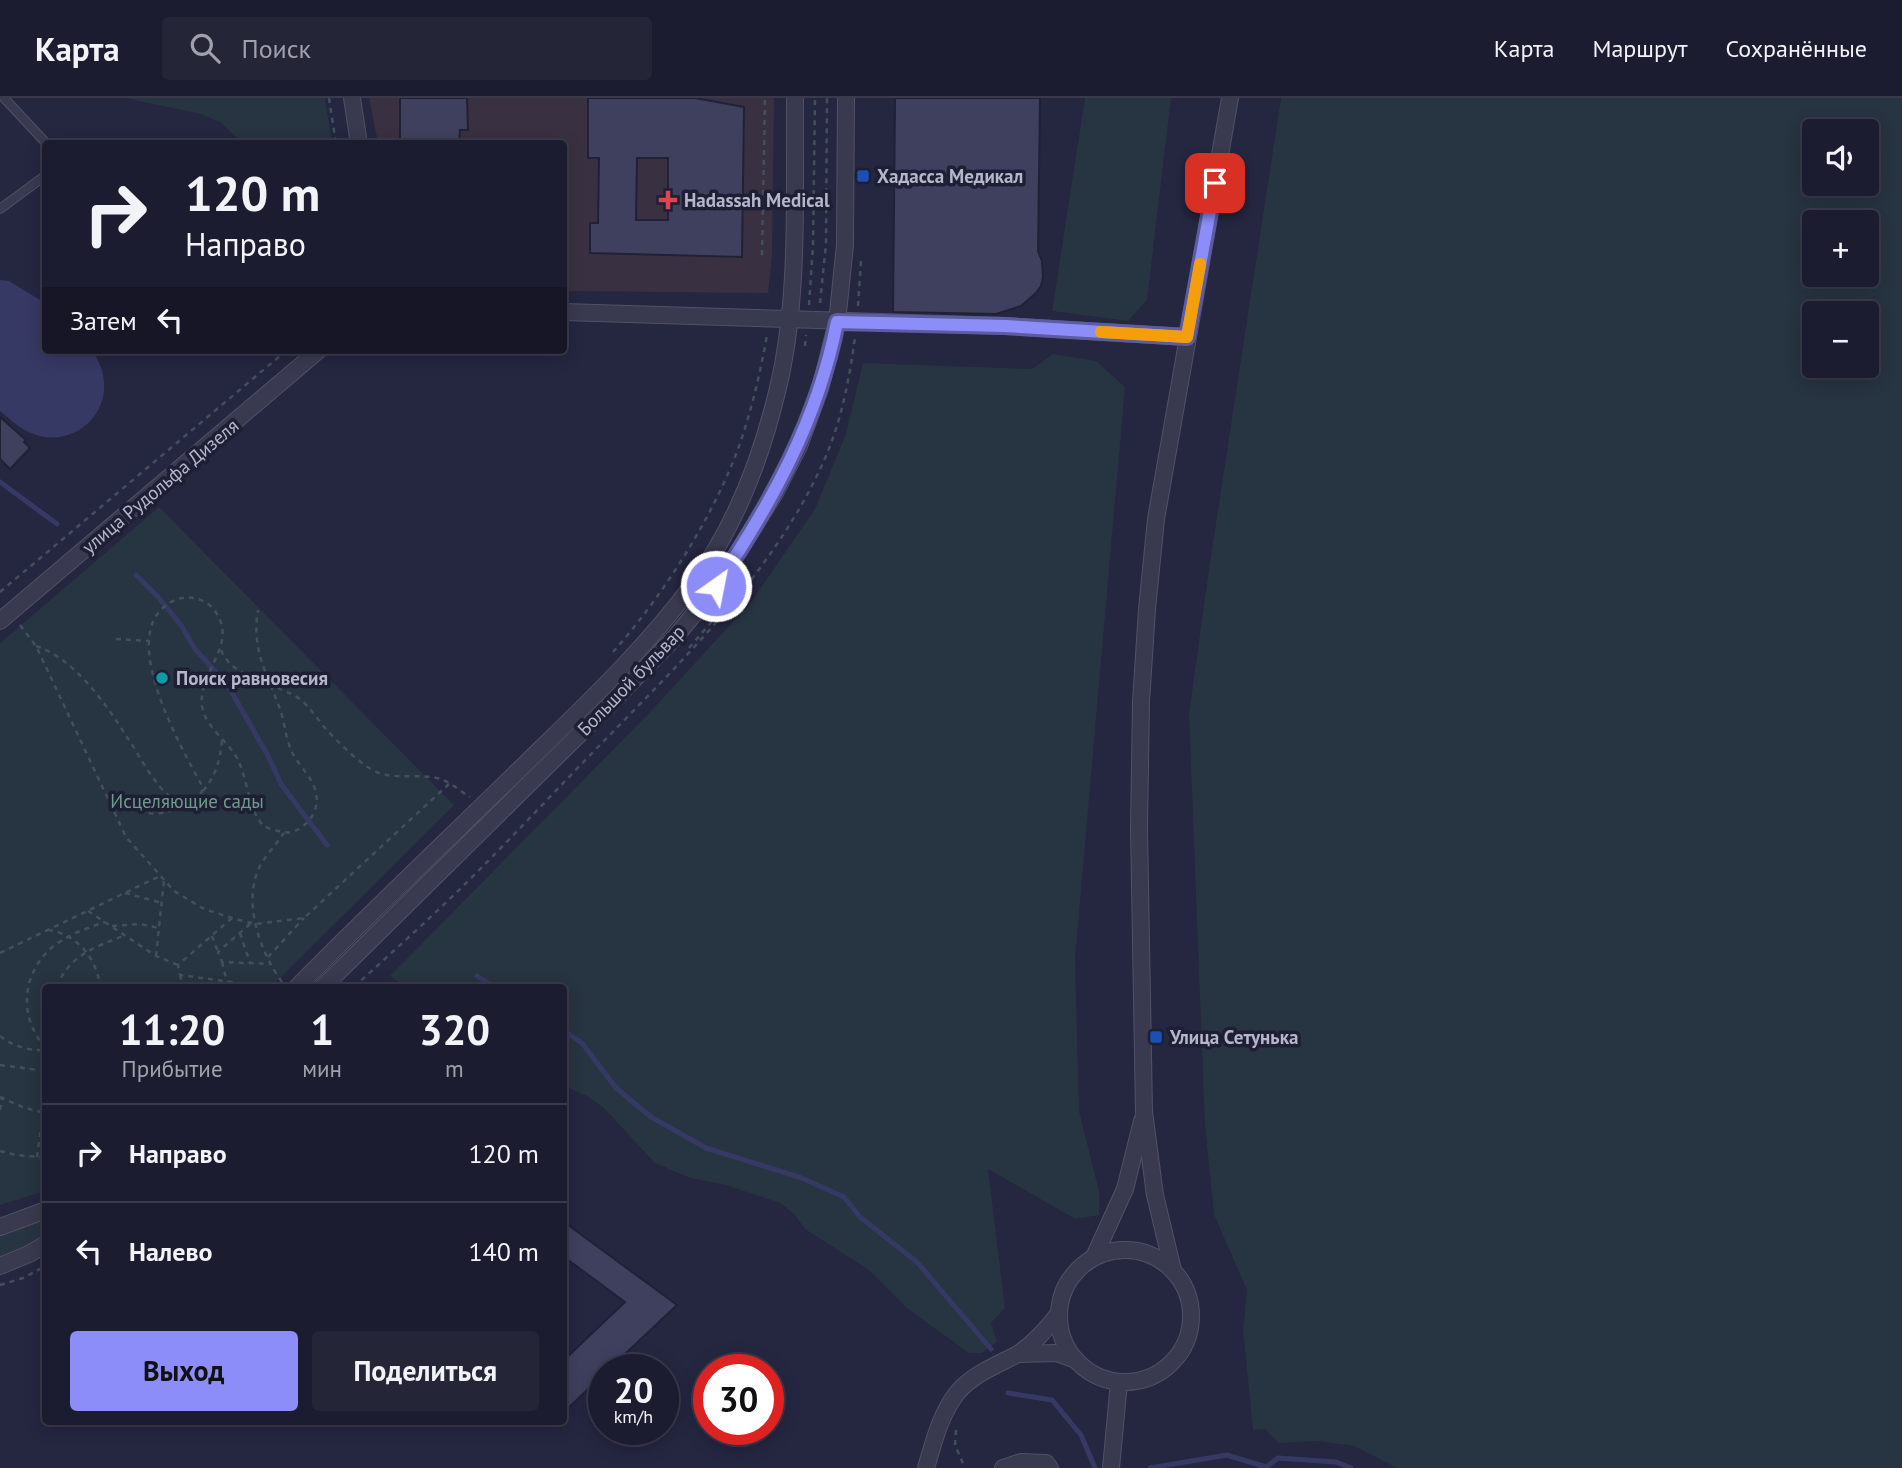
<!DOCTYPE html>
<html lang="ru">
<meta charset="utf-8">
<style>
body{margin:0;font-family:"PT Sans",sans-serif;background:#252538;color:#f1f3f6;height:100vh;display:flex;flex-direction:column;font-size:26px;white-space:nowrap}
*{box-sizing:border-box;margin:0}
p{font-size:23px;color:#a0a1ab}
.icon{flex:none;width:38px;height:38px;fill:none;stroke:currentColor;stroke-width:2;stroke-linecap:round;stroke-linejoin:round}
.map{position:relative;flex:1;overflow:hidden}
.panel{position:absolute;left:42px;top:886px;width:525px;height:441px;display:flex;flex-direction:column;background:#1c1c30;border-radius:7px;box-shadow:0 4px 18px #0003,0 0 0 2px #3a3a4c}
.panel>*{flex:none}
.guide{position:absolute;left:42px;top:42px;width:525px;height:214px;border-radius:7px;box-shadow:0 4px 18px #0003,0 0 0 2px #3a3a4c;background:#1c1c30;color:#f1f3f6;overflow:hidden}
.tools{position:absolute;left:1802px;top:21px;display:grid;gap:14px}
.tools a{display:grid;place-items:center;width:77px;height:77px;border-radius:7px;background:#1c1c30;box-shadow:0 4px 18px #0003,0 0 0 2px #3a3a4c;font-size:35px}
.speed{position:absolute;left:588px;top:1256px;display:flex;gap:14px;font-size:35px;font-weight:700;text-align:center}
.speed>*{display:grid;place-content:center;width:91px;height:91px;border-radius:50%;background:#1c1c30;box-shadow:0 4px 18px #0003,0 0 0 2px #3a3a4c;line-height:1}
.speed small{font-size:18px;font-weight:400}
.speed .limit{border:10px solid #d22;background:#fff;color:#111}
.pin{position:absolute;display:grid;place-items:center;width:60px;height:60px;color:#fff;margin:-30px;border-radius:14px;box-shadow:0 4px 10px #0006}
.me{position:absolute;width:77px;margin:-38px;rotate:33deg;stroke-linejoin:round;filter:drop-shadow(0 0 5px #0008)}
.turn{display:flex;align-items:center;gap:24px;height:147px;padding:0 28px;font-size:32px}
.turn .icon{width:91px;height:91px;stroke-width:2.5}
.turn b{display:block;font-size:49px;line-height:60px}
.then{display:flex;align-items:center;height:66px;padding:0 28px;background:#0003;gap:14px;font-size:26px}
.eta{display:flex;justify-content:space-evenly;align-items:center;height:119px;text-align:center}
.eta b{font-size:42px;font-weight:600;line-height:49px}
.action{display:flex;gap:14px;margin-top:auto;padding:14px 28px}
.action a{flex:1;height:80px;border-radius:7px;background:#8c8df9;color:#111;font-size:28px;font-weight:600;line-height:80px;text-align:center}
.action a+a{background:#252538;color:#f1f3f6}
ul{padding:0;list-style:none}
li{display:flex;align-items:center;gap:21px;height:98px;padding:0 28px;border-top:2px solid #3a3a4c}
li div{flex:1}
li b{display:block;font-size:26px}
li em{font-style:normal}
header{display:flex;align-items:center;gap:42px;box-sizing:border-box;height:98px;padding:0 35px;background:#1c1c30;border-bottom:2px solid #3a3a4c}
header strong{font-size:33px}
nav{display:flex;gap:38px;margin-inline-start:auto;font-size:24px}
.search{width:490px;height:63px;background:#252538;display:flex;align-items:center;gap:18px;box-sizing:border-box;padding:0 24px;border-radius:7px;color:#a0a1ab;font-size:26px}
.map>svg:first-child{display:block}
.medical{fill:#393141}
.green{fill:#273441;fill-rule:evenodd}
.water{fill:#373965}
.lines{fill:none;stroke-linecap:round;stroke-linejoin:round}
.stream{stroke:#373965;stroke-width:5}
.building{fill:#3f405e;stroke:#202137;stroke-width:2;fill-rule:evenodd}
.lane-casing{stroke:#515267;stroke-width:10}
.street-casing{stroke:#515267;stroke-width:18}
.path{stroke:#42505b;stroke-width:2.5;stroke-dasharray:5 5;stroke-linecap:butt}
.lane{stroke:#393a50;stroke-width:8}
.street{stroke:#393a50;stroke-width:16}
.route-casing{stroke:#5b5ca2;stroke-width:18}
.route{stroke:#8c8df9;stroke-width:12}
.slow{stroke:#f59e0b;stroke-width:12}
.transit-dot{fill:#1a4fb4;stroke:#1e1f35;stroke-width:2.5}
.health-dot{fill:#e0444e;stroke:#1e1f35;stroke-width:2.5}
.culture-dot{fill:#0f9aa8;stroke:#1e1f35;stroke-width:2.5}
.labels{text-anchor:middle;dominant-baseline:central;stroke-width:7;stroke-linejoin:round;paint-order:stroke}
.poi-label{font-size:19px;font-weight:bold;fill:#b6b6ca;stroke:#1e1f35;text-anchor:start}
.street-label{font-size:19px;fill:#b6b6ca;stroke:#1e1f35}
.park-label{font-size:19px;fill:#6c9c89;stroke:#1e1f35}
</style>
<header>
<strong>Карта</strong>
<div class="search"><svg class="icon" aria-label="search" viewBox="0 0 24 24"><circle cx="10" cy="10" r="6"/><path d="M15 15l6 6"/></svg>Поиск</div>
<nav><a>Карта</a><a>Маршрут</a><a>Сохранённые</a></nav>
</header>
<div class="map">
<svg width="1902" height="1370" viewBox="0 0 1902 1370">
<rect width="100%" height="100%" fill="#252640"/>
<path class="medical" d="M369 0H774L772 158 768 195 564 193V46L378 45Z"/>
<g class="green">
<path d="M125 0H325L332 45H242L220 24 201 16Z"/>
<path d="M1085 0H1171L1147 202 1128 223 1052 213Z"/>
<path d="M1281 0H1902V1370H1397L1354 1348 1318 1343 1279 1345 1265 1331 1253 1332 1243 1232 1247 1192 1214 1117 1205 1028 1189 616 1209 471ZM1815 33H1867V86H1815ZM1815 124H1867V177H1815ZM1815 215H1867V268H1815Z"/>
<path d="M1053 256 1096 263 1125 289 1075 861 1079 1013 1099 1093V1117L1075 1121 988 1071 1005 1210 991 1225 997 1244 982 1255H969L908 1211 869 1172 805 1131 794 1116 780 1105 726 1087 690 1080 655 1065 604 1010 589 999 564 988V889H405L390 878 652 612 751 504 815 411 846 336 863 265 1032 271Z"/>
<path d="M159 409 454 707 271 889H46L45 1093 0 1107V545Z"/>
<path d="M45 1122V1136L24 1149 0 1158V1138Z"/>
</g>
<path class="water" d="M0 182 9 183 45 205 46 252H93C96 260 102 269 103 277 112 319 69 352 31 335 19 330 10 321 0 313Z"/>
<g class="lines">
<g class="stream">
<path d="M0 384 57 426"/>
<path d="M136 477 158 499 181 527 195 551 227 586 268 658 281 686 327 747"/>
<path d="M477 878 494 889"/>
<path d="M564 933 582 945 616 990 651 1019 706 1050 799 1079 844 1099 860 1119 917 1164 991 1251"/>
<path d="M1008 1295 1052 1302 1081 1337 1095 1370"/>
<path d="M1150 1370 1227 1357 1266 1369 1278 1360 1336 1364 1351 1370"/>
</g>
</g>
<g class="building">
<path d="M400 0H467L468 32H460L459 46H400Z"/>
<path d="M588 0H695L744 9 742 159 590 155V125H598L599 60H588ZM637 60H668V122H636Z"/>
<path d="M895 0H1040L1038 153 1042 163 1043 179 1041 188 1036 195 1021 208 996 216 893 214Z"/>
<path d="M0 319 26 342 24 344 30 350 10 371 0 361Z"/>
<path d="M564 1124 677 1207 608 1272H604V1276L564 1314V1262L625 1204 564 1159Z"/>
</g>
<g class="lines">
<defs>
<g id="lane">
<path d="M4 0 47 46"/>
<path d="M0 111 46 77"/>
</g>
<g id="street">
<path d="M352 0 359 46"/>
<path d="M564 214 1005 228 1187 239"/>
<path d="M0 523 319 252"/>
<path d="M297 889C370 815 446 743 520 671 580 612 643 554 693 486 735 429 762 358 778 290 800 198 794 94 795 0"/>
<path d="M323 889 609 607 676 538 717 488 775 395 799 348 820 291 837 224 845 147 846 0"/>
<path d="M0 1129 46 1112"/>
<circle cx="1125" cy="1218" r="66"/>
<path d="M1094 1159 1125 1091 1142 1023"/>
<path d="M0 1168 29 1156 46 1146"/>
<path d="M1173 1172 1155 1097 1144 1014 1139 730 1141 604 1147 511 1156 421 1230 0"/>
<path d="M1018 1256 1057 1255 1076 1262"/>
<path d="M926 1370C934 1343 940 1317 957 1295 973 1276 995 1268 1016 1257 1033 1247 1047 1230 1059 1215"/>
<path d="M1003 1370 1021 1364 1046 1365 1050 1370"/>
<path d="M1111 1370 1119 1284"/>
</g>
</defs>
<use href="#lane" class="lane-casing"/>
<use href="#street" class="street-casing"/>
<g class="path">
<path d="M329 0 336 46"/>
<path d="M762 157 765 0"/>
<path d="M820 205 826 146 827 0"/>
<path d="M809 207 813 148 815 0"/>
<path d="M858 208 861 163"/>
<path d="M805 248 806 237"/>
<path d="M0 494 287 252"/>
<path d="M20 527 36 548 126 739 174 793 204 811 232 820 255 826 304 820 449 686"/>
<path d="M116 541 150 543"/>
<path d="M36 548C75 561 106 606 127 639 141 659 161 703 186 706L202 694 201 686C181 649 121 544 164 509 172 502 182 498 193 500 202 501 210 506 215 513 239 546 198 573 202 608 205 629 227 642 237 660 247 678 250 717 264 728 267 730 274 732 279 733 288 736 296 734 303 728 313 721 319 707 316 695 313 680 299 668 292 654 286 642 285 627 281 614 268 576 251 554 258 512"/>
<path d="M689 550 727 506 733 495"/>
<path d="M221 552C233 582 277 584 301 602 310 609 317 621 325 630 337 643 362 669 379 675 397 681 418 676 437 680 448 682 460 693 470 699"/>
<path d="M613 554C668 492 726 400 748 320 756 293 762 265 767 237"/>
<path d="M203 693C216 677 220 663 222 642"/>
<path d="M110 705C139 715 157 722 186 706"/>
<path d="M125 795 162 805"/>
<path d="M88 813 156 858 178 867"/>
<path d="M232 820 178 867 180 877 267 889"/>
<path d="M250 826 218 854 222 864 271 866"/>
<path d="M112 828 139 826 159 830"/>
<path d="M48 832C77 836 97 860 100 889"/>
<path d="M240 835 250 865"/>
<path d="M212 838 218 854"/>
<path d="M0 855 160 778"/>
<path d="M156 858 164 782"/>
<path d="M268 859 304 820"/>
<path d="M222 864 227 884"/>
<path d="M180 877 183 889"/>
<path d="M282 884C260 854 241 802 261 766 268 755 277 745 284 735"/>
<path d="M57 889C68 858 95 849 123 838"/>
<path d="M354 889C389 857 425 825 459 792 507 745 552 696 599 648 682 563 772 476 822 367 841 326 849 283 855 239"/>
<path d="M0 938C13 948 28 953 46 952"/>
<path d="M46 950C19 921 21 878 50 851 65 838 86 830 105 824"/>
<path d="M0 967 46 973"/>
<path d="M0 999 25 1010 46 1015"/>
<path d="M0 1012 2 1001"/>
<path d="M0 1053 16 1057 46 1060"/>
<path d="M37 1059 43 1014"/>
<path d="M0 1187 23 1180 46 1168"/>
<path d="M956 1332 955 1347 965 1370"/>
</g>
<use href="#lane" class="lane"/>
<use href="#street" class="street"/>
</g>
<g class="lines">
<defs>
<path id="route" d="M716 488C771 406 818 322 837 224L1005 228 1187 239 1215 85"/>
</defs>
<use href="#route" class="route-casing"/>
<use href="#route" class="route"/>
<path class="slow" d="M1101 234 1187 239 1200 166"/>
</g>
<g class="transit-dot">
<rect x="856" y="71" width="14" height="14" rx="3.5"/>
<rect x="1149" y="932" width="14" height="14" rx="3.5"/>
</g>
<path class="health-dot" d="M664.5 91.5h7v7h7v7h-7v7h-7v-7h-7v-7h7z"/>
<circle class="culture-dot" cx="162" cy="580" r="7"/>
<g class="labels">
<g class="poi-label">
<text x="877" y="78">Хадасса Медикал</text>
<text x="684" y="102">Hadassah Medical</text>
<text x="176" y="580">Поиск равновесия</text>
<text x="1170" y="939">Улица Сетунька</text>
</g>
<g class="street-label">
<text transform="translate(160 388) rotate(-40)">улица Рудольфа Дизеля</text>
<text transform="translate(631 582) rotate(-46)">Большой бульвар</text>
</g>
<g class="park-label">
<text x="187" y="703">Исцеляющие сады</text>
</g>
</g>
</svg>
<div class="tools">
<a><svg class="icon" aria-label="sound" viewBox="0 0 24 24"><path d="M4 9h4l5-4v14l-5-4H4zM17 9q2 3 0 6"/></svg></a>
<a>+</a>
<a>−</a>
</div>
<div class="speed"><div>20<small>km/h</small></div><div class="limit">30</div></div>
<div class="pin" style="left:1215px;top:85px;background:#d93025"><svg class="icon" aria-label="arrive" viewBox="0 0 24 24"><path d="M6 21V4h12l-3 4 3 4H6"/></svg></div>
<svg class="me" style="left:716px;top:488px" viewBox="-20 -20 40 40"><circle r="17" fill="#8c8df9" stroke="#fff" stroke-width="3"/><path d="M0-11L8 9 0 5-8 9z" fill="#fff"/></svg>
<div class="guide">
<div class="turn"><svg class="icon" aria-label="right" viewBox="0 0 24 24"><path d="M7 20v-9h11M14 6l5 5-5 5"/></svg><div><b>120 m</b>Направо</div></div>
<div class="then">Затем<svg class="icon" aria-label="left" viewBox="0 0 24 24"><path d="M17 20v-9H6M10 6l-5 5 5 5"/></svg></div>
</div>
<section class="panel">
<div class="eta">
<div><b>11:20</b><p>Прибытие</p></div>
<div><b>1</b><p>мин</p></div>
<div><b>320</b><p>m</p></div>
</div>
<ul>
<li><svg class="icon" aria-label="right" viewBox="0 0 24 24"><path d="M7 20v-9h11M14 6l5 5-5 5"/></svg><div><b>Направо</b></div><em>120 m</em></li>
<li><svg class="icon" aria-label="left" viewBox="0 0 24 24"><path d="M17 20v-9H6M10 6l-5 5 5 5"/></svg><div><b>Налево</b></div><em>140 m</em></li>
</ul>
<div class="action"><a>Выход</a><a>Поделиться</a></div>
</section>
</div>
